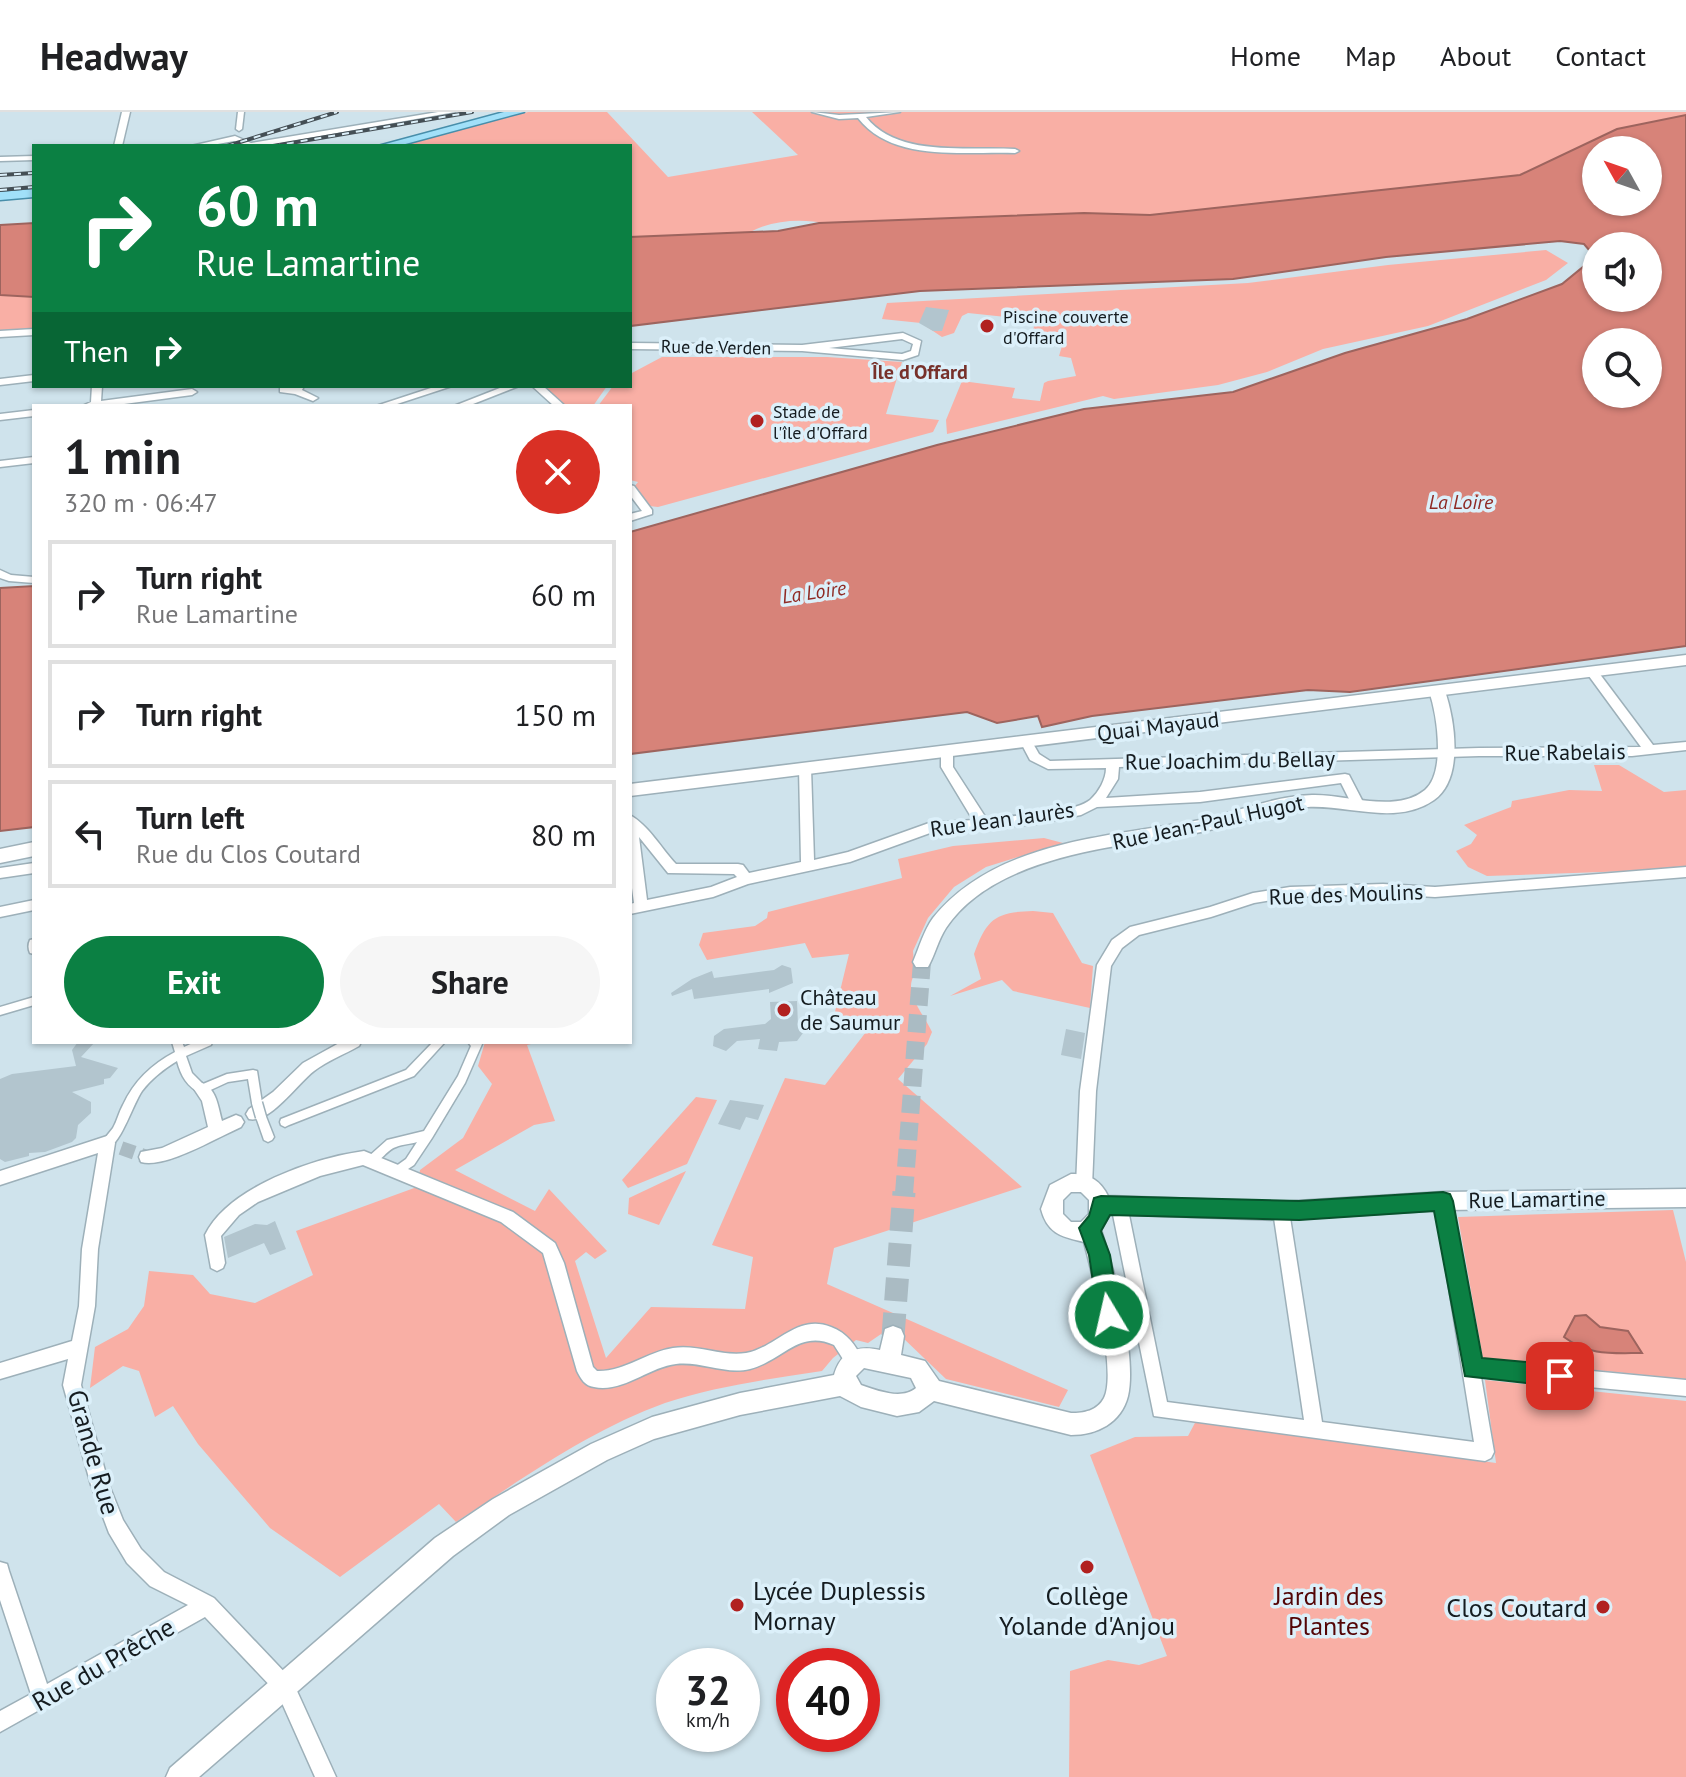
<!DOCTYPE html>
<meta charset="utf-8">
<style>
body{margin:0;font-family:"PT Sans",sans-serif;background:#f6f6f6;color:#202124;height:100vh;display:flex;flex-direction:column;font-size:30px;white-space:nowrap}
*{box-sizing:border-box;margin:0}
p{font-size:26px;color:#757577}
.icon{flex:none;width:44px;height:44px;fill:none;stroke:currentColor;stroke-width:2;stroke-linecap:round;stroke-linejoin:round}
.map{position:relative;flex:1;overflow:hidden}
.side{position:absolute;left:32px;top:292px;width:600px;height:640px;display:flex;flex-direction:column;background:#fff;border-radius:0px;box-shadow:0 2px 6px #0004}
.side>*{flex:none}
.top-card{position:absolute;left:32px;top:32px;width:600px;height:244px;border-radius:0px;box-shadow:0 2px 6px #0004;background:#0b8043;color:#fff;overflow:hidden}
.needle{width:52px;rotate:310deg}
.buttons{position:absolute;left:1582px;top:24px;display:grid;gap:16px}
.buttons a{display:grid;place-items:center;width:80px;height:80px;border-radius:50%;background:#fff;box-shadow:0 2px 6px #0004;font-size:40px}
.speed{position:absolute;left:656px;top:1536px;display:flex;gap:16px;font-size:40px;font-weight:700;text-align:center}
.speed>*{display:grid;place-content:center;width:104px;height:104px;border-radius:50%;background:#fff;box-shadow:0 2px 6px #0004;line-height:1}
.speed small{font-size:20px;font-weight:400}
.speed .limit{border:12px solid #d22;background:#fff;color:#111}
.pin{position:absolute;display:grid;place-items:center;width:68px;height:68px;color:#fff;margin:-34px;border-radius:16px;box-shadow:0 4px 12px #0006}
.me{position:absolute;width:88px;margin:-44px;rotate:351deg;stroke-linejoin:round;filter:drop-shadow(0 0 6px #0008)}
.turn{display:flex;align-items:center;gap:28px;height:168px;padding:0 32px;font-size:36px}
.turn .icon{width:104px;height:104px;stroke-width:2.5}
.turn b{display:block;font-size:56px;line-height:68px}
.then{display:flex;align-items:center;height:76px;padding:0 32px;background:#0003;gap:16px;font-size:30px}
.round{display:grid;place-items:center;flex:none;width:84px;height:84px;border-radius:42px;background:#f6f6f6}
.summary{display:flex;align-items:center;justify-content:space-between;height:136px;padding:0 32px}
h1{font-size:48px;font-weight:800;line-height:60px}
.cta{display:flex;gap:16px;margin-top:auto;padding:16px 32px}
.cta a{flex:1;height:92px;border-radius:48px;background:#0b8043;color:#fff;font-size:32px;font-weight:800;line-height:92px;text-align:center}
.cta a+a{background:#f6f6f6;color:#202124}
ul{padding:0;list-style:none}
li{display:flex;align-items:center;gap:24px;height:108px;margin:0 16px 12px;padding:0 16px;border:4px solid #e0e0e0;border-radius:0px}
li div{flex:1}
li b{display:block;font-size:30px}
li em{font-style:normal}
header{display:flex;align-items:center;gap:48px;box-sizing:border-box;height:112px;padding:0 40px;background:#fff;border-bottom:2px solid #e0e0e0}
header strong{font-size:38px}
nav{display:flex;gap:44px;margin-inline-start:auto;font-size:28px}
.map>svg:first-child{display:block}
.green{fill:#f9afa5}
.water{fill:#d78379;stroke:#9d645e;stroke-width:2;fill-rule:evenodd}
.building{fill:#b2c5ce}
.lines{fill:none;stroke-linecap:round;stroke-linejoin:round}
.minor-tunnel{stroke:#aabbc3;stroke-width:14;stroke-dasharray:14 7;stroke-linecap:butt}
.tertiary-tunnel-far1{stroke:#aabbc3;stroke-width:18;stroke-dasharray:18 9;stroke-linecap:butt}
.tertiary-tunnel{stroke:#aabbc3;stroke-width:23;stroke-dasharray:23 12;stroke-linecap:butt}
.pedestrian-casing{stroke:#9db0b9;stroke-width:3}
.minor-casing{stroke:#9db0b9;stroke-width:3}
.tertiary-casing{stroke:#9db0b9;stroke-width:3}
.secondary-casing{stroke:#9db0b9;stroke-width:3}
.primary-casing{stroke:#488eaa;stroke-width:3}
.pedestrian{fill:#fff;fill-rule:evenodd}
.minor{fill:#fff;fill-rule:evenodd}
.tertiary{fill:#fff;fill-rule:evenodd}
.secondary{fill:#fff;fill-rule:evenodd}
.primary{fill:#a1e0f9;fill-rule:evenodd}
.rail-casing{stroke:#454f55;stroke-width:4}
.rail{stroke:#dcf0fa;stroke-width:2;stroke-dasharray:7;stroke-linecap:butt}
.pedestrian-bridge-casing{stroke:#9db0b9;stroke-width:13;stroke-linecap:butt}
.pedestrian-bridge{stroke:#fff;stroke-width:10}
.route{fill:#0b8043;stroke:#07532c;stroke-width:2}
.poi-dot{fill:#b12120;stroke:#dcf0fa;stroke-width:3}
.labels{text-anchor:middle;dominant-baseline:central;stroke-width:7;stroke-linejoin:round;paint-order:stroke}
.far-poi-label{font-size:18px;fill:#151c20;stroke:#dcf0fa;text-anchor:start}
.far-street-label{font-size:18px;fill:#151c20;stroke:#dcf0fa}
.far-neighbourhood-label{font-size:20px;font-weight:bold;fill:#77312b;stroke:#dcf0fa}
.far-water-label{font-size:20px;font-style:italic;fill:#8f2b25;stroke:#dcf0fa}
.street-label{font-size:22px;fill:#151c20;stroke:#dcf0fa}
.poi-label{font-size:22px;fill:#151c20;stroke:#dcf0fa;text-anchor:start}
.near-street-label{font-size:26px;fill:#151c20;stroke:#dcf0fa}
.near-poi-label{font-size:26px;fill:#151c20;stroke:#dcf0fa;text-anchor:start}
.near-park-label{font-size:26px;fill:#530506;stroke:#dcf0fa}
</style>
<header>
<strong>Headway</strong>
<nav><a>Home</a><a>Map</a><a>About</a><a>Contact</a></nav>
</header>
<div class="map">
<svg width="1686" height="1665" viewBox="0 0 1686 1665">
<rect width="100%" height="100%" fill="#cfe3ec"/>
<g class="green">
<path d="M528 0H607L668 65 798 43 752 0H1686V3L1617 17 1520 63 1150 103 1084 101 827 111C801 107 775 107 750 120L630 125V34H393Z"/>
<path d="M1546 138 1568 151 1546 168 1428 214 1323 237 1267 260 1218 273 1114 287 1103 284 947 322 946 308 962 269 1015 276 1012 286 1040 289 1044 271 1048 269 1076 264 1071 246 1059 244 1062 234 1030 228 1036 208 968 201 962 204 954 221 942 225 921 211 882 207 887 191 1248 171 1388 153Z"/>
<path d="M0 183 34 185V217L0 219Z"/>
<path d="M662 245H827L902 250 886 302 939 308 933 320 658 395 649 394 634 375 638 370 630 368V294H598L613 274H630V262Z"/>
<path d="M541 274H607L593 294H565Z"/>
<path d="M1594 653H1619L1664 680 1686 678V757L1487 764 1468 755 1456 739 1471 732 1477 723 1464 713 1511 695 1512 689 1569 678 1602 679Z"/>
<path d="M1044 726 1063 731 986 755 954 775 928 806 913 839 915 862C902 880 924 902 932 920L927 932 898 967 1022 1075 834 1136 827 1172 1068 1278 1059 1295 946 1267 902 1225 884 1220 868 1231 856 1228 833 1246 822 1259C770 1267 716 1274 665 1291 590 1318 522 1367 456 1410L439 1392 340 1465 270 1416 198 1332 173 1294 155 1305 139 1259 123 1254 90 1276 95 1235 128 1217 144 1194 149 1159 193 1163 210 1182 255 1191 313 1163 296 1119 417 1075 420 1058 463 1026 492 972 478 954 485 930H539L527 933 555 1009 534 1013 455 1058 535 1099 549 1077 607 1139 595 1147 586 1140 575 1149 606 1246 651 1195 745 1197 753 1145 712 1133 785 966 825 973 866 920 833 908 849 842 812 846 805 831 707 848 699 833 703 821 755 814 767 806 768 800 902 766 898 747 953 734Z"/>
<path d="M1033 799 1053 801 1082 851 1093 854 1090 896 1013 879 1002 868 950 884 981 867 974 842C987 806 996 800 1033 799Z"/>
<path d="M696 985 717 988 687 1052 628 1076 622 1068Z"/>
<path d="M686 1059 659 1113 628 1102 629 1086Z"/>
<path d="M1673 1098 1686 1150V1267L1483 1247 1458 1105Z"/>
<path d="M1485 1268 1686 1289V1665H1069L1070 1559 1108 1548 1139 1553 1167 1544 1090 1343 1135 1325 1188 1324 1196 1309 1496 1351Z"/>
</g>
<g class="water">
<path d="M1686 3V534L1350 580 1308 578 1092 604 1042 615 1038 604 997 611 967 600 630 642V420L937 333 1084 297 1233 280 1345 241 1467 207 1562 172 1595 145 1584 132 1560 129 1386 145 1233 167 920 179 630 214V125L778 119 819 111 1084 101 1150 103 1520 63 1617 17ZM1596 38H1648V90H1596ZM1596 134H1648V186H1596ZM1596 230H1648V282H1596Z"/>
<path d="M34 111V185L0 183V113Z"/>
<path d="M34 474V715L0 719V476Z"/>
<path d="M1586 1203 1600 1215 1628 1219 1642 1241C1612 1241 1589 1244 1564 1225L1575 1204Z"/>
</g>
<g class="building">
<path d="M926 195 949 198 942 219H933L919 211Z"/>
<path d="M782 853 791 856 793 871 769 881V877L694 887 692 877 672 884 671 881 692 867 712 859 714 866 774 858Z"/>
<path d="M797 889 798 913 803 921 797 929 779 930 777 939 758 937 760 927 737 929 726 939 713 934 714 924 724 917 765 912 771 907 770 890Z"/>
<path d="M1066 917 1085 921 1081 947 1061 943Z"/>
<path d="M78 930H95L81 945 118 956 110 966 104 967V972L72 980 91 990V1001L78 1013 76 1026 72 1030 45 1040 29 1041V1044L5 1050 0 1047V967L12 962 76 954 72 938Z"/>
<path d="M730 988 764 993 758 1008 746 1005 740 1018 718 1012Z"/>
<path d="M275 1109 286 1137 270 1143 264 1131 228 1146 224 1125 255 1112 267 1113Z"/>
</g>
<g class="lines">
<path class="minor-tunnel" d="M121 1036 147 1045"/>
<path class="tertiary-tunnel-far1" d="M904 1082 922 850"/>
<path class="tertiary-tunnel" d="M893 1224 904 1080"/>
<defs>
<g id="pedestrian">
<path d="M238 0H244L242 17 239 19 236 17Z"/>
<path d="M34 827V842L30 841C28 837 28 832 30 828Z"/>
<path d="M34 885V893L0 903V895Z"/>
<path d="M172 930H182L184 935 195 930H212L211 933 186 944 192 961 203 972 227 962 253 958 257 959 262 991 261 994 257 996 253 994 252 991 248 967 228 970 202 982C187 975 181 964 177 949 164 957 152 966 142 979 134 990 121 1031 109 1035 107 1036 105 1035 103 1034L101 1031C105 1026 109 1021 113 1016 117 1009 119 1000 123 993 134 969 152 952 175 940Z"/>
<path d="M433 930H445L414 964 289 1013 285 1015 281 1013 280 1010 281 1007 406 958Z"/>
<path d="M468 930H481L482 932 465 971 432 1026 414 1053 396 1065 392 1063 390 1060 392 1057 406 1047 417 1030C411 1032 403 1032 396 1035 384 1039 382 1052 368 1051L366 1048 368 1045 387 1028 424 1019 458 964 471 934Z"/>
<path d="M261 1000 265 1002 274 1025 272 1028 268 1030 264 1028 256 1005 257 1002Z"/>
</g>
<g id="minor">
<path d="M122 0H130L122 34H114Z"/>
<path d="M438 0H455L264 34H244L234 29 207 34H191L235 24 251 31Z"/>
<path d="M812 0 839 3 900 0 866 5C898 46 968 34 1015 37L1019 39 1015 41C964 39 893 51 858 6L839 7Z"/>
<path d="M34 44V48L0 49V45Z"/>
<path d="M34 217V223L0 225V219Z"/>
<path d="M903 221 921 229 918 243 903 248 802 239 630 237V231L802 233ZM902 227 913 232 911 239 902 242 829 236Z"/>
<path d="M34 263V269L0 273V267Z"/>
<path d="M92 274H102L101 289 192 277 197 280 192 283 109 294H82L91 290Z"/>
<path d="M280 274 293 276 304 274 302 278 318 286 313 289 295 282 280 280Z"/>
<path d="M437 274H452L391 294H376Z"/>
<path d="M505 274H519L468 294H454Z"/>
<path d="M532 274H543L565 294H554Z"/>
<path d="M34 298V304L0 308V302Z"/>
<path d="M34 345V351L0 355V349Z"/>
<path d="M630 373 634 374 652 398V402L630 409V402L642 399 630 383Z"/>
<path d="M0 458 11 463 34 465V471L9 469 0 466Z"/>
<path d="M1592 556 1596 557 1653 633 1686 630V638L1632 644H1479L1119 655 1118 667 1106 686 1200 680 1345 662 1349 663 1363 690 1362 693H1352L1341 671 1200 690 1097 695 1081 703 1035 712 930 721 850 750 748 772 713 785 630 802V792L634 791 630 761V703C649 714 661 736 676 752H738L743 753 749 761 801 750 799 656 805 652 811 656 814 748 848 740 929 711 973 708 941 655V641L947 637 953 641V655L986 706C1009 704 1072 702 1090 688 1099 680 1106 667 1106 656L1048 657 1030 648 1021 631 1027 627 1031 628 1039 642 1050 649 1479 636 1641 635 1586 560ZM639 725 668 761 734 762 737 765 711 775 647 788Z"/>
<path d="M34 751V761L0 766V756Z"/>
<path d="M1686 755V765L1435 785 1383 782 1290 785 1254 791 1211 805 1139 823 1122 836 1111 854 1096 979 1092 1074 1090 1079 1084 1081 1078 1079 1076 1074 1080 979 1097 853 1112 828 1130 815 1210 795 1253 781 1290 775 1383 772 1435 775Z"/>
<path d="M34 788V798L0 805V795Z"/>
<path d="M341 930H361L359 934C345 942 327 949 314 959 298 971 270 1012 249 1007L246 1002 249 997 273 980 303 951Z"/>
<path d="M202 971C217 977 218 995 222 1009L236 1003 241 1005 244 1010 241 1015C218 1025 165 1057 141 1050L139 1045 141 1040 162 1036 208 1015 202 989 194 977 197 973Z"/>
<path d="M107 1024 112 1026 115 1031 98 1137 95 1194 81 1273 109 1373 123 1408 141 1437 164 1460 214 1486 292 1568 336 1665H315L278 1582 205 1505 0 1620V1599L31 1582 0 1488V1450L7 1452 9 1459 47 1572 188 1493 150 1474 127 1451 109 1421 91 1373 63 1273 68 1247 0 1267V1251L72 1229 79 1194 82 1137 98 1041 0 1073V1059Z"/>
<path d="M364 1039 513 1100 555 1131 564 1151 593 1255 597 1259C624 1260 647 1240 673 1236 698 1232 722 1245 746 1241 776 1236 797 1201 831 1215 847 1221 856 1233 863 1249L860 1255 854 1257 848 1255 834 1233C799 1217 782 1249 750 1257 725 1263 701 1249 676 1252 649 1255 623 1281 594 1275 585 1274 581 1267 577 1259L543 1141 501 1110 363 1053 320 1064 258 1090 239 1103 221 1124 225 1151 223 1156 217 1159 211 1156 205 1123C228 1075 314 1046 364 1039Z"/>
<path d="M1443 1082 1449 1084 1451 1089 1478 1248 1686 1268V1284L1481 1265 1494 1340 1491 1346 1485 1349 1154 1304 1111 1093 1113 1088 1119 1086 1125 1088 1127 1093 1167 1290 1304 1308 1273 1099 1275 1094 1281 1092 1287 1094 1289 1099 1322 1310 1474 1330 1435 1089 1437 1084Z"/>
</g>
<g id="tertiary">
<path d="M1437 574 1445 579C1455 609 1464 667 1434 688 1397 714 1349 693 1308 695 1270 698 1233 714 1196 721 1116 735 995 743 946 816 938 828 935 843 928 855H916L913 850C919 836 924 818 933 806 996 728 1110 725 1200 708 1237 700 1274 684 1312 683 1346 682 1396 702 1425 678 1446 660 1437 602 1429 579Z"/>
<path d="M1071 1062C1089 1061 1101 1069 1108 1084L1281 1090 1443 1080 1686 1077V1095L1443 1098 1281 1108 1110 1102 1101 1118C1114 1157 1137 1245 1128 1284 1121 1311 1097 1323 1071 1323L934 1289 919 1300 897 1304 861 1295 840 1284 740 1303 654 1327 607 1348 509 1403 453 1444 199 1665H166L170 1656 435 1426 493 1387 591 1332 652 1305 740 1281 834 1263C841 1239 857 1233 880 1238L885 1217 893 1214 901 1217 904 1224 901 1243 925 1249 939 1269 1071 1301C1084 1301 1097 1299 1104 1286 1117 1261 1092 1160 1084 1130 1065 1125 1048 1124 1041 1097L1050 1073ZM1071 1080H1081L1089 1088V1102L1081 1110H1071L1063 1102V1088ZM864 1256 911 1266 916 1276C902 1288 878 1279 861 1273L856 1264Z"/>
</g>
<g id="secondary">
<path d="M1686 543V553L630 684V672Z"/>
<path d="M34 730V744L0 751V737Z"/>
</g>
<g id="primary">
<path d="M504 0H524L398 34H378Z"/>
<path d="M34 77V85L0 88V80Z"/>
</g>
</defs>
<use href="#pedestrian" class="pedestrian-casing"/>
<use href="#minor" class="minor-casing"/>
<use href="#tertiary" class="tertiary-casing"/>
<use href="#secondary" class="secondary-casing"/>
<use href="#primary" class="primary-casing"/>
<use href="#pedestrian" class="pedestrian"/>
<use href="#minor" class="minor"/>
<use href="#tertiary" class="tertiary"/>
<use href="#secondary" class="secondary"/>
<use href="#primary" class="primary"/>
<defs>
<g id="rail">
<path d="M227 34 337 0"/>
<path d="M273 34 472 0"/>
<path d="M0 63 34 61"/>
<path d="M0 78 34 75"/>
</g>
</defs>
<use href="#rail" class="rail-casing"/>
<use href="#rail" class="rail"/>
<defs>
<path id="pedestrian-bridge" d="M257 991 261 1005"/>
</defs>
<use href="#pedestrian-bridge" class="pedestrian-bridge-casing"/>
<use href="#pedestrian-bridge" class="pedestrian-bridge"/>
</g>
<path class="route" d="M1443 1080 1450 1082 1453 1089 1482 1246 1560 1253 1568 1257 1571 1264 1568 1272 1560 1275 1465 1264 1434 1099 1299 1108 1110 1103 1101 1119 1110 1143 1120 1203 1117 1211 1109 1214 1101 1211 1098 1203 1089 1143 1079 1116 1089 1104 1094 1086 1101 1084 1299 1089Z"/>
<g class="poi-dot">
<circle cx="987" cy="214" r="8"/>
<circle cx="757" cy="309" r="8"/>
<circle cx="784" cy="898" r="8"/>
<circle cx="1087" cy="1455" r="8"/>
<circle cx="737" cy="1493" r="8"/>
<circle cx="1603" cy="1495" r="8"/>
</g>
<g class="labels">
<g class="far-poi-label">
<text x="1003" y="204">Piscine couverte<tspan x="1003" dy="21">d'Offard</tspan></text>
<text x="773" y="299">Stade de<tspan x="773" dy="21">l'île d'Offard</tspan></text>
</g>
<g class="far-street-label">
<text transform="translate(716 235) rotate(1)">Rue de Verden</text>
</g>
<g class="far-neighbourhood-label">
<text x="920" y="260">Île d'Offard</text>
</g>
<g class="far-water-label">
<text x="1461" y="390">La Loire</text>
<text transform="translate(814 480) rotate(-8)">La Loire</text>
</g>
<g class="street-label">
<text transform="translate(1158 614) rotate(-7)">Quai Mayaud</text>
<text transform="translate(1565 640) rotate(-1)">Rue Rabelais</text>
<text transform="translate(1230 648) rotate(-1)">Rue Joachim du Bellay</text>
<text transform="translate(1002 707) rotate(-8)">Rue Jean Jaurès</text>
<text transform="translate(1208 710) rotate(-12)">Rue Jean-Paul Hugot</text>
<text transform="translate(1346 782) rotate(-2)">Rue des Moulins</text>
<text transform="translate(1537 1087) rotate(-1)">Rue Lamartine</text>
</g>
<g class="poi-label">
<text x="800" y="885">Château<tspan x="800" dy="25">de Saumur</tspan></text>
</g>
<g class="near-street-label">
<text transform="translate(94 1340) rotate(74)">Grande Rue</text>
<text transform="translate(103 1552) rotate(-30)">Rue du Prêche</text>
</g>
<g class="near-poi-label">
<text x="753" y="1478">Lycée Duplessis<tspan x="753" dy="30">Mornay</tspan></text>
<text x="1087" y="1483" text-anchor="middle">Collège<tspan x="1087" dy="30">Yolande d'Anjou</tspan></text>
<text x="1587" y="1495" text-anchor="end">Clos Coutard</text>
</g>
<g class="near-park-label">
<text x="1329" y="1483">Jardin des<tspan x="1329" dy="30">Plantes</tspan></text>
</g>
</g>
</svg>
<div class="buttons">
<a><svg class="needle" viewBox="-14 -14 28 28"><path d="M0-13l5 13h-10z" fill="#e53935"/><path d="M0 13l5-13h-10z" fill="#757577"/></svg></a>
<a><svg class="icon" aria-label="sound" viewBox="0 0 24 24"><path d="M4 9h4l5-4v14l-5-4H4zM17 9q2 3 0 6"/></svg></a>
<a><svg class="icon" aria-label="search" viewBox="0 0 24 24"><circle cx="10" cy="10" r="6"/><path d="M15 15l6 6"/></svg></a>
</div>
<div class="speed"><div>32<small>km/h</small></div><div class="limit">40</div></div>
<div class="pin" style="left:1560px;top:1264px;background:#d93025"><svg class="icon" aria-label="arrive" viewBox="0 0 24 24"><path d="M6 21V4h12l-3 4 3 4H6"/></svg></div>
<svg class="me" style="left:1109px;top:1203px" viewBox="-20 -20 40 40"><circle r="17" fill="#0b8043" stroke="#fff" stroke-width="3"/><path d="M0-11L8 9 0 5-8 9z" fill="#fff"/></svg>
<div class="top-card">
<div class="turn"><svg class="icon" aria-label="right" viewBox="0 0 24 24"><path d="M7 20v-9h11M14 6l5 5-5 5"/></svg><div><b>60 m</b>Rue Lamartine</div></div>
<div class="then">Then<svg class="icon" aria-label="right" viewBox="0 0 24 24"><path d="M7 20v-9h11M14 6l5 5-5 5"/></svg></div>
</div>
<section class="side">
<div class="summary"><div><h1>1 min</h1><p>320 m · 06:47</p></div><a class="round" style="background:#d93025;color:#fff"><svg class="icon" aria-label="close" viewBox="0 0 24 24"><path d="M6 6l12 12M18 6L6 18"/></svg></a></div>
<ul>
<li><svg class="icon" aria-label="right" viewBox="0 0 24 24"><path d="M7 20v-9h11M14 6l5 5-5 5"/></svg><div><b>Turn right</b><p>Rue Lamartine</p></div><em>60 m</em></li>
<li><svg class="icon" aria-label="right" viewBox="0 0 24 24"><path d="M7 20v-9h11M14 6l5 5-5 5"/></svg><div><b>Turn right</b></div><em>150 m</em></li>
<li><svg class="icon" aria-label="left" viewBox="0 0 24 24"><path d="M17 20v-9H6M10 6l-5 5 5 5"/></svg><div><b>Turn left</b><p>Rue du Clos Coutard</p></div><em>80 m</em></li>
</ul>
<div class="cta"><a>Exit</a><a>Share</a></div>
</section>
</div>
